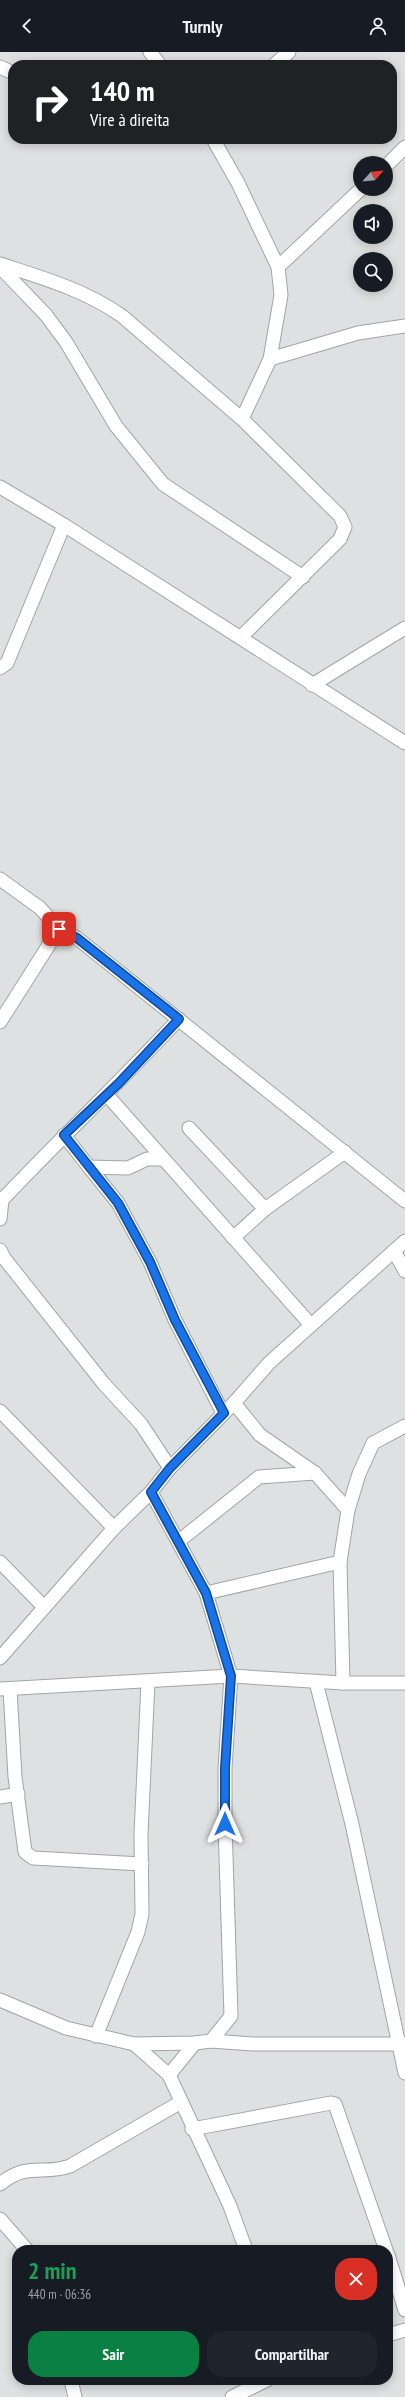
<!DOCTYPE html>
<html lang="pt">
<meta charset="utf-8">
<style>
body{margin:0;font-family:"PT Sans Narrow",sans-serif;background:#20242c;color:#f1f3f6;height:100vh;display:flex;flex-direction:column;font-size:15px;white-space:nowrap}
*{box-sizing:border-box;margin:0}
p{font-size:13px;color:#9ea1a6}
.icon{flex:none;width:22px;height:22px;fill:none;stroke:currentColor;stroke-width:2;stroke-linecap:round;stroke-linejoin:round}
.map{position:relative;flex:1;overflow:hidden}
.details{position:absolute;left:12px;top:2193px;width:381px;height:140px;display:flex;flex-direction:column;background:#171b24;border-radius:16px;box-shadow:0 2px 10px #0003}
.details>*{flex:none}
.top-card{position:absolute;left:8px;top:8px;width:389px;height:84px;border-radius:16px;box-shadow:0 2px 10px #0003;background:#202124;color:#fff;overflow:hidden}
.needle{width:26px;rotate:63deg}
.buttons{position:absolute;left:353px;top:104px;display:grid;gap:8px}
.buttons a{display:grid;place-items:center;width:40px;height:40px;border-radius:50%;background:#171b24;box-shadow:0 2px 10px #0003;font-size:20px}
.pin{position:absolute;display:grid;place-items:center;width:34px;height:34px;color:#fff;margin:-17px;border-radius:8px;box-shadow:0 2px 6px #0006}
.me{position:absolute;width:44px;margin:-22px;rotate:0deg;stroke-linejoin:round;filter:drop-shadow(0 0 3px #0008)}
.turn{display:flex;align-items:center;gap:14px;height:84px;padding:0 16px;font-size:18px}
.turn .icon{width:52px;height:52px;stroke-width:2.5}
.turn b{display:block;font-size:28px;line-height:34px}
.round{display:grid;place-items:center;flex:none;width:42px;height:42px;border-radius:16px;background:#20242c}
.summary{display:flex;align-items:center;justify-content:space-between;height:68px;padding:0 16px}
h1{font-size:24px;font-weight:700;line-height:30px;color:#1e9e55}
.button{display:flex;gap:8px;margin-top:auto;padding:8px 16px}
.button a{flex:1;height:46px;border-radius:16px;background:#0b8043;color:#fff;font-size:16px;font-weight:700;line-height:46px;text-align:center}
.button a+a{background:#20242c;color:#f1f3f6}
header{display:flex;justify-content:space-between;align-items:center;height:52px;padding:0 16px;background:#171b24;font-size:18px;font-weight:700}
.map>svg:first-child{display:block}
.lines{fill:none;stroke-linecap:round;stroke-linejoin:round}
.minor-casing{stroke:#a2a5a5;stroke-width:15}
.minor{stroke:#fff;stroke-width:13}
.route-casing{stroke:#114b97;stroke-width:10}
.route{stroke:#1a73e8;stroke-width:7}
</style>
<header><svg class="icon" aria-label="back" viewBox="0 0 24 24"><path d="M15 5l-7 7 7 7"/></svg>Turnly<svg class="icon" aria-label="person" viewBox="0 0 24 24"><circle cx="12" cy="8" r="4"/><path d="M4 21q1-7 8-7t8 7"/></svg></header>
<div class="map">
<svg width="405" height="2345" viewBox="0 0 405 2345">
<rect width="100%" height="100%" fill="#dee1e1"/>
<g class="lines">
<defs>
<g id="minor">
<path d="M150 0 160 13"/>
<path d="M274 13 289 0"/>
<path d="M0 15 13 21"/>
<path d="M213 87 238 131 278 215 281 243 270 307 242 367"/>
<path d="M386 114 405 95"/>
<path d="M0 212C43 226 85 238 122 264L242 367 340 464 345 475 340 487 241 585"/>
<path d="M0 215 46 263 66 290 116 374 163 432 303 525"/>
<path d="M278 215 361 137"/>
<path d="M270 307 358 281 405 274"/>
<path d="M0 435 64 473 405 691"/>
<path d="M0 616 7 611 64 473"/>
<path d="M312 633 405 576"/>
<path d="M0 827 40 856 59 877 77 886 405 1149"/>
<path d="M0 970 59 877"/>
<path d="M107 1043 310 1272"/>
<path d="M189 1076 265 1157"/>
<path d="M64 1083 89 1115"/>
<path d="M162 1107H147L128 1116 89 1115 118 1151 150 1210 175 1268 223 1361"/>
<path d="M0 1147 2 1148 0 1167"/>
<path d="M2 1148C60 1087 121 1029 179 967"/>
<path d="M233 1186 265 1157 345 1100"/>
<path d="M0 1198 4 1206 104 1332 141 1372 170 1416"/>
<path d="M394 1199 405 1219"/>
<path d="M234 1351 260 1383 315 1421 348 1458"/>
<path d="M0 1359 114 1476"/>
<path d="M151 1440 206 1541 231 1624 225 1716V1772L231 1964 211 1989"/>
<path d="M179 1489 259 1425 315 1421"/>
<path d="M0 1510 44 1555"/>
<path d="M206 1541 340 1510"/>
<path d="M0 1606 114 1476 151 1440 170 1416 234 1351 269 1311 405 1189"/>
<path d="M316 1630 352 1772 405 2021"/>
<path d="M343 1631 340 1510 348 1458 359 1422 373 1391 405 1374"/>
<path d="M0 1637 231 1624 343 1631H405"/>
<path d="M10 1637 15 1725 25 1800 33 1806 142 1812"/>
<path d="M0 1745 18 1742"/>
<path d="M0 1948 66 1976 134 1992 195 1991 211 1989 253 1992H405"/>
<path d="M96 1984 138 1880 142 1862 141 1782 148 1630"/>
<path d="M134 1992 169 2023 230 2154 246 2198"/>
<path d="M169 2023 195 1991"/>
<path d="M192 2077 331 2051 335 2052 386 2198"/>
<path d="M0 2132C29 2109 42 2124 70 2114L181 2050"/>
<path d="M0 2167 27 2198"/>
<path d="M388 2203 405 2258"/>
<path d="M388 2283 405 2278"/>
<path d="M71 2328 75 2345"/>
<path d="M232 2345 267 2328"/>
</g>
</defs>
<use href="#minor" class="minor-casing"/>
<use href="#minor" class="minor"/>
</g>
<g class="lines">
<defs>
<path id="route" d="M59 877 77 886 179 967 119 1031 64 1083 118 1151 150 1210 175 1268 224 1361 170 1416 151 1440 206 1541 231 1624 225 1716V1772"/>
</defs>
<use href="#route" class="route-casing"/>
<use href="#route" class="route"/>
</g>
</svg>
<div class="buttons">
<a><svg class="needle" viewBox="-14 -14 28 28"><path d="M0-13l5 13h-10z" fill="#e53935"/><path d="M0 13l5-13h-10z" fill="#9ea1a6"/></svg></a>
<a><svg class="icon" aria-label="sound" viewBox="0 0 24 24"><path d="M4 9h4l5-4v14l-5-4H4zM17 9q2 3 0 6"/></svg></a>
<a><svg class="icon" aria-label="search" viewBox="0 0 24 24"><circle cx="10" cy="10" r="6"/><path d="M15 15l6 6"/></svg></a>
</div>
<div class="pin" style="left:59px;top:877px;background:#d93025"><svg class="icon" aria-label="arrive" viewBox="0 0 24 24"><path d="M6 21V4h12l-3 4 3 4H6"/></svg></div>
<svg class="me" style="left:225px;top:1772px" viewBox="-20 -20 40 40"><path d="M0-17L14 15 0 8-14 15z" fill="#1a73e8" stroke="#fff" stroke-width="4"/></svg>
<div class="top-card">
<div class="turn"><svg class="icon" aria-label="right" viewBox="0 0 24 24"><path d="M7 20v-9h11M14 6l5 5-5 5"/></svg><div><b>140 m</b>Vire à direita</div></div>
</div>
<section class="details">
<div class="summary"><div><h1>2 min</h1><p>440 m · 06:36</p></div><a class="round" style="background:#d93025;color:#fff"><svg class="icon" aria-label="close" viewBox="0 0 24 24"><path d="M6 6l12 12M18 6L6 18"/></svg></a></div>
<div class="button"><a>Sair</a><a>Compartilhar</a></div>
</section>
</div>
